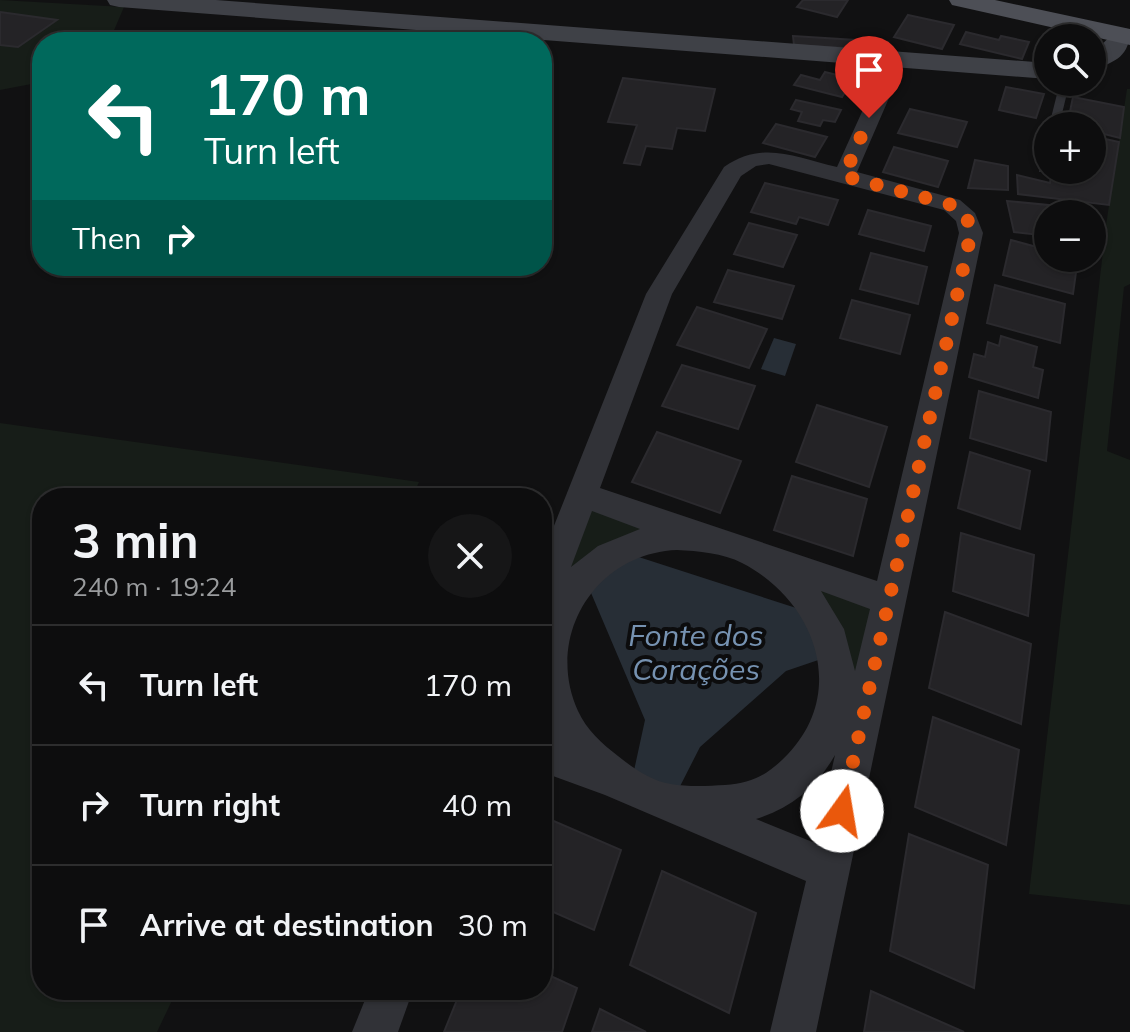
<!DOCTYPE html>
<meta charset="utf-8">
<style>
body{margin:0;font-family:Mulish,sans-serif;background:#161617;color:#f1f3f6;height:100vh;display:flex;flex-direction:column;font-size:30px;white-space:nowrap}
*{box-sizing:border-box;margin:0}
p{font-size:26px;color:#9a9c9e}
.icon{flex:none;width:44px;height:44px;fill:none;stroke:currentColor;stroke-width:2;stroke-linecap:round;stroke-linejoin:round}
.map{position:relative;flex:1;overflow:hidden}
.panel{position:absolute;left:32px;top:488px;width:520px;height:512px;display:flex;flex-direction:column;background:#0d0d0e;border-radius:32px;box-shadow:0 2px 6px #0004,0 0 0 2px #2d2d2e}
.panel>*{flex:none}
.guide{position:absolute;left:32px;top:32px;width:520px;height:244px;border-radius:32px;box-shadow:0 2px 6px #0004,0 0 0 2px #2d2d2e;background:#00695c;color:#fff;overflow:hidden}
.buttons{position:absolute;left:1034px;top:24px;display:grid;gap:16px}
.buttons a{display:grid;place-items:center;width:72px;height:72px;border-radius:50%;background:#0d0d0e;box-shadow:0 2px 6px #0004,0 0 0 2px #2d2d2e;font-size:40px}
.pin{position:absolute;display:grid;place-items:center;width:68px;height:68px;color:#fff;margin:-82px -34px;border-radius:50% 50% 50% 0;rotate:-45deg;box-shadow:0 0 8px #0007}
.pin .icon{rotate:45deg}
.me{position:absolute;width:88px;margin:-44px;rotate:13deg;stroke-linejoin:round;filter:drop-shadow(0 0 6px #0008)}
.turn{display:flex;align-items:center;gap:28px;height:168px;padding:0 40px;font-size:36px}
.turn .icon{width:104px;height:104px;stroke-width:2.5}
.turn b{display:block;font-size:56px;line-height:68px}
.then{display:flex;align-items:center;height:76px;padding:0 40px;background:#0003;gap:16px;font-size:30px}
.round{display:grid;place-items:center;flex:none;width:84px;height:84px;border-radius:42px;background:#161617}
.headline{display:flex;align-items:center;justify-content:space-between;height:136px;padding:0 40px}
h1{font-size:48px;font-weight:700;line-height:60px}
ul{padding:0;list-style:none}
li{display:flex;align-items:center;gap:24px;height:120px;padding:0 40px;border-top:2px solid #2d2d2e}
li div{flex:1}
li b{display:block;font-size:30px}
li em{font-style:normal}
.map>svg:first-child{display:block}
.green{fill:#171d18}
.water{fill:#272e36}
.building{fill:#242326;stroke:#2b2a2e;stroke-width:2}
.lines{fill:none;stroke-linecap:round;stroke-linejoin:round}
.lane{fill:#313237;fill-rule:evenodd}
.street{fill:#313237;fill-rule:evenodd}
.secondary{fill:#3f4147;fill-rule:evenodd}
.primary{fill:#4d4f56;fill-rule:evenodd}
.route{stroke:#ea580c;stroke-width:14;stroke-dasharray:0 25.2}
.labels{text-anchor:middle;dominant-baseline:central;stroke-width:8;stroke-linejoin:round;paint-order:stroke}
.water-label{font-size:30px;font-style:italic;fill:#7692b1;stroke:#0c0c0d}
</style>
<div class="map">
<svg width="1130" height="1032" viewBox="0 0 1130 1032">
<rect width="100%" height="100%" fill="#111112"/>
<g class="green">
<path d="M0 0 124 7 109 42H42V82L0 90Z"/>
<path d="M1127 89H1130V284L1124 287 1107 451 1130 460V905L1029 894 1106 225Z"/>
<path d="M0 423 419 482 412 498H42V990H177L157 1032H0Z"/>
<path d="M582 495 702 537 617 550 548 652 578 745 542 753V599Z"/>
<path d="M780 570 889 601 862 722 839 674Z"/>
</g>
<g class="water">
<path d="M774 338 796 344 785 376 761 369Z"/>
<path d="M617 550 821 616 836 654 786 671 700 747 671 804 630 789 645 720 583 574Z"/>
</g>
<g class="building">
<path d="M803 0H848L837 17 797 7Z"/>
<path d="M0 12 57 20 18 47 0 45Z"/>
<path d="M908 15 954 25 942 49 894 37Z"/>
<path d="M966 32 999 40 1001 36 1029 42 1022 59 960 44Z"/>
<path d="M793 36 887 42 882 50 794 45Z"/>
<path d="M825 72 853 79 842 97 794 85 801 75 820 80Z"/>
<path d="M623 78 715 89 705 131 677 128 672 149 646 146 640 165 624 163 637 125 608 122Z"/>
<path d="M1006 87 1044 94 1036 118 999 110Z"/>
<path d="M1073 97 1124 107 1120 138 1092 131V126H1067Z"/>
<path d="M796 100 841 110 835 122 823 120 820 126 798 121 802 112 791 109Z"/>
<path d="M910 109 967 122 957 147 898 133Z"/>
<path d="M776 124 827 137 815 157 763 143Z"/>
<path d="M1092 136 1119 142 1109 205 1018 194 1017 175 1050 183 1052 170H1092Z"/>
<path d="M894 147 948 161 938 187 883 172Z"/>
<path d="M975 160 1008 166V190L968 188Z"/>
<path d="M765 183 838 200 828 225 799 217 796 224 751 212Z"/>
<path d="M1007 201 1069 207 1070 214H1048V236L1014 232Z"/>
<path d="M868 210 931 226 924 251 859 234Z"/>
<path d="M749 223 797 235 783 267 734 254Z"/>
<path d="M1011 240 1048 250V258H1078L1073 294 1003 275Z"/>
<path d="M871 253 927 267 918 304 860 289Z"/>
<path d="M728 270 794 286 782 319 714 302Z"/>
<path d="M995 285 1065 304 1060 343 987 323Z"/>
<path d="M852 300 910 315 900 354 840 338Z"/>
<path d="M697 307 767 329 749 368 677 345Z"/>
<path d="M1001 336 1037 347 1033 367 1043 370 1038 398 969 377 974 354 985 357 988 342 999 346Z"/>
<path d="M682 365 755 386 738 429 662 406Z"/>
<path d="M979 391 1051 412 1046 461 970 438Z"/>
<path d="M817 405 887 427 869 487 796 462Z"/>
<path d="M657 432 741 461 720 513 632 482Z"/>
<path d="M970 452 1030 471 1020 529 958 508Z"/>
<path d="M792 476 867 499 853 556 774 530Z"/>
<path d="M961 533 1034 555 1028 616 953 591Z"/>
<path d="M945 612 1031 644 1021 724 929 688Z"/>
<path d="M933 717 1019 750 1006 845 915 807Z"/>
<path d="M542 816 621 850 594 930 542 907Z"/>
<path d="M909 834 988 865 974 988 890 951Z"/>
<path d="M662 871 756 913 729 1013 630 965Z"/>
<path d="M542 972 577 988 562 1032H444L461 990H542Z"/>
<path d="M871 991 964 1032H864Z"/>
<path d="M600 1009 646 1032H592Z"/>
</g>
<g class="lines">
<g class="lane">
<path d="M1056 82H1067L1069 85 1059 126H1049L1059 86Z"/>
<path d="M1048 146 1049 170 1039 172 1043 149Z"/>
</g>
<g class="street">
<path d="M895 55 905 61 857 172 960 200 975 213 983 233 816 1032H770L806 881 605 795 542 772V734L552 737 542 714V556L646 294 724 167C763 140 794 157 837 167L885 61ZM769 164 944 210 956 221 959 233 877 581 600 488 672 294 741 176 756 166ZM592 511 640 529 598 546 571 567ZM677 550C698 551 723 553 742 563 815 600 848 691 788 754 769 774 753 783 725 785 708 786 688 787 671 784 651 781 633 768 618 756 602 744 586 729 578 711 544 636 596 553 677 550ZM821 591 870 609 855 671 844 629ZM835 755 815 843 756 819C791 808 817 787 835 755Z"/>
<path d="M369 990H413L398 1032H352Z"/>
</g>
<g class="secondary">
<path d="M107 0H216L1048 63V79L119 7 110 5Z"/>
<path d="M1124 28 1130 30C1130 55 1116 63 1092 69V51C1105 45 1110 32 1124 28Z"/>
</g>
<path class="primary" d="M949 0H995L1130 29V45L961 7 952 5Z"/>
</g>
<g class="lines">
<path class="route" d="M842 811 971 233 967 218 952 205 844 176 869 118"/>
</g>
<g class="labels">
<g class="water-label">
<text x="696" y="635">Fonte dos<tspan x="696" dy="34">Corações</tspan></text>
</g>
</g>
</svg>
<div class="buttons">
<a><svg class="icon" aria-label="search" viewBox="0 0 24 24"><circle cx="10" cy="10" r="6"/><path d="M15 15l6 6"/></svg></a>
<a>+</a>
<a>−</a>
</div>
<div class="pin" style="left:869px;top:118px;background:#d93025"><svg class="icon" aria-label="arrive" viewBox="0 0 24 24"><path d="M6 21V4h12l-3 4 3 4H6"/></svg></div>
<svg class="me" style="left:842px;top:811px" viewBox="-20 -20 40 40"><circle r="19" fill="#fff"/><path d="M0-13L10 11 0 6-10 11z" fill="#ea580c"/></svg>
<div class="guide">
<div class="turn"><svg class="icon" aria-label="left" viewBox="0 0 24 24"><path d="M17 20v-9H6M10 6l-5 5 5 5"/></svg><div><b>170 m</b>Turn left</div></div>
<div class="then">Then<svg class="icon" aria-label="right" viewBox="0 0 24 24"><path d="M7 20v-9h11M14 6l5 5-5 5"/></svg></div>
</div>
<section class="panel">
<div class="headline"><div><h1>3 min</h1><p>240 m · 19:24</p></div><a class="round"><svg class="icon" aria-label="close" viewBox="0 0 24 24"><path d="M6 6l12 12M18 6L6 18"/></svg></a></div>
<ul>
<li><svg class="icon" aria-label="left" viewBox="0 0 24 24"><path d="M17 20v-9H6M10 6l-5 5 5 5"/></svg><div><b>Turn left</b></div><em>170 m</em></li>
<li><svg class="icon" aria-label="right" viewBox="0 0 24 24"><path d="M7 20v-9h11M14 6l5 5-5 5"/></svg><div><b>Turn right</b></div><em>40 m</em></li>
<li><svg class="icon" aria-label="arrive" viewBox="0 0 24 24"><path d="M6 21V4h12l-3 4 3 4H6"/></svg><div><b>Arrive at destination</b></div><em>30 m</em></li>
</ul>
</section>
</div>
